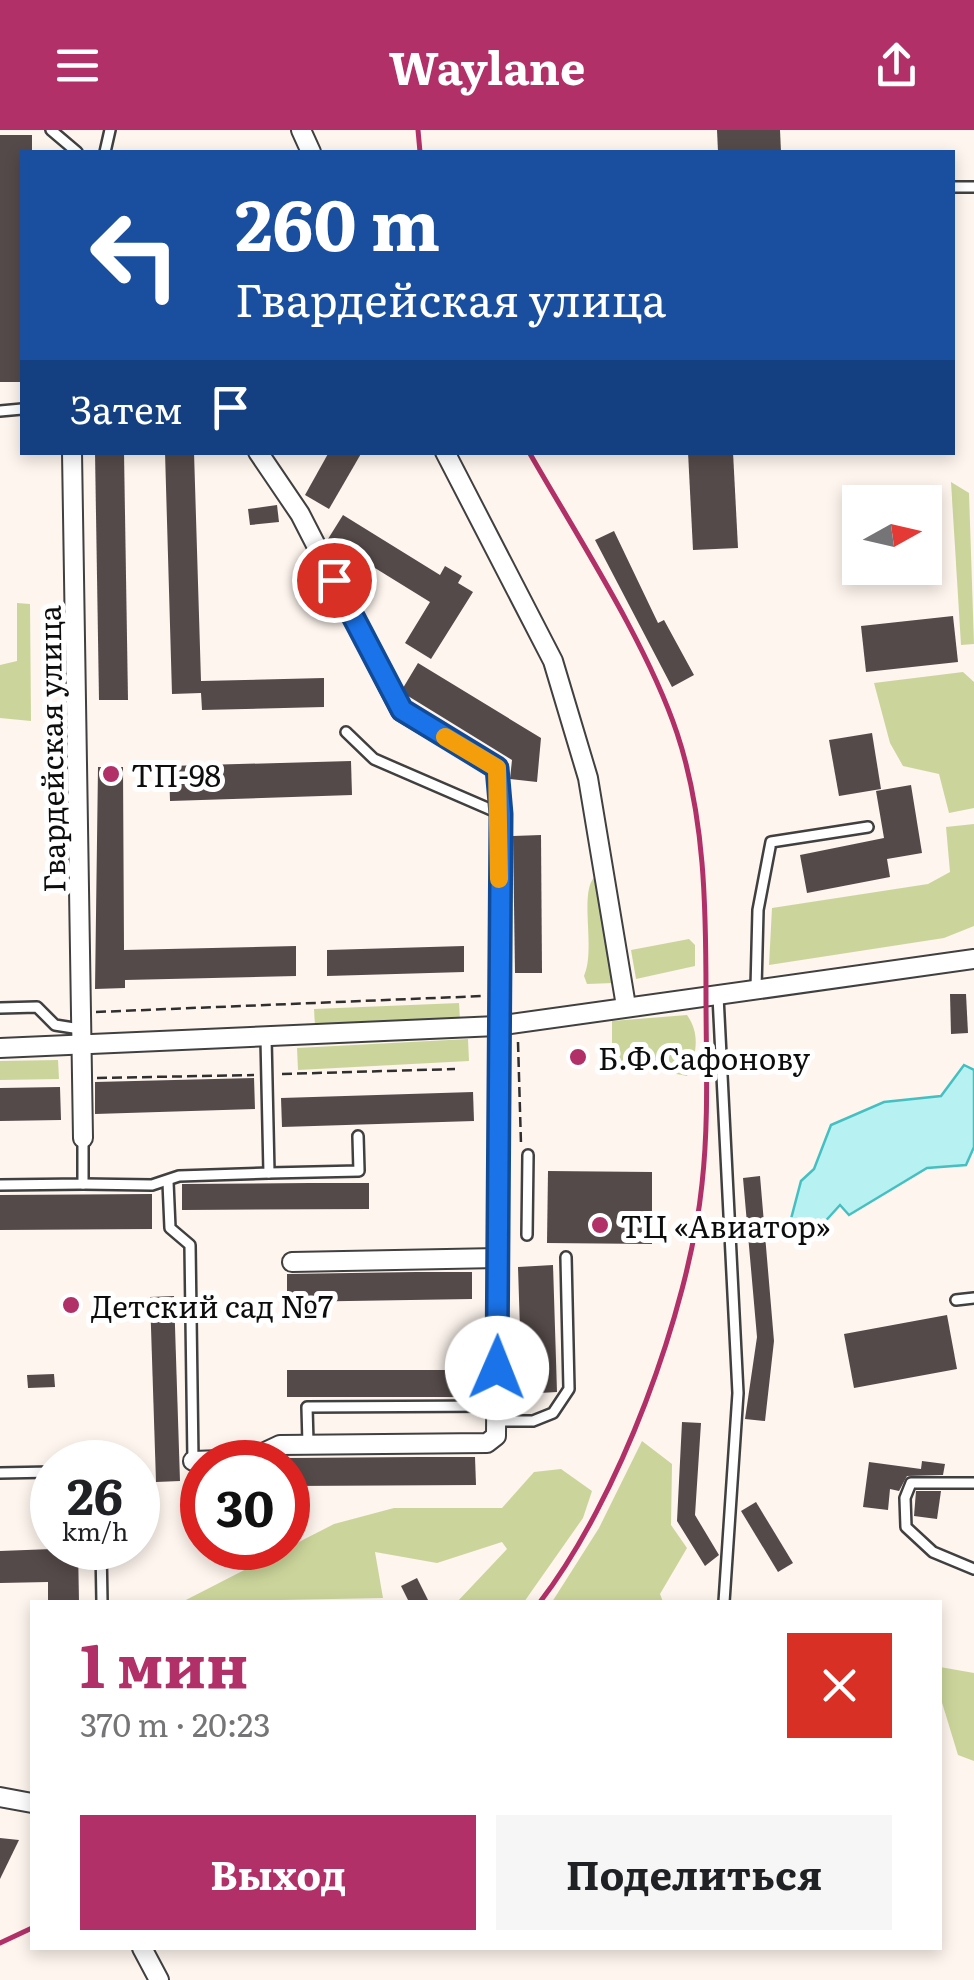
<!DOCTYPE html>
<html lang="ru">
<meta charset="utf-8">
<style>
body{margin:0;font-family:Literata,serif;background:#f6f6f6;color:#202124;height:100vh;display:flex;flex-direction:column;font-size:38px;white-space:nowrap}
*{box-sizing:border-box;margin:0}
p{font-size:32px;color:#757577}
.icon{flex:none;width:55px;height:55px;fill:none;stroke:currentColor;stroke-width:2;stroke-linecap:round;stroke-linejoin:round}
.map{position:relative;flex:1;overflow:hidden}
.sheet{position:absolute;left:30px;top:1470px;width:912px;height:350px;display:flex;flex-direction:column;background:#fff;border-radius:0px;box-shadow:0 5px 15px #0003}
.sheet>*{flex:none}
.guide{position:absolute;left:20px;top:20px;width:935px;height:305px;border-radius:0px;box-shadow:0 5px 15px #0003;background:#1a4fa0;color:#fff;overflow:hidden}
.needle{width:65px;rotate:82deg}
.controls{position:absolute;left:842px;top:355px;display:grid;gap:20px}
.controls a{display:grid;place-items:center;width:100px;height:100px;border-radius:0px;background:#fff;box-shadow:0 5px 15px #0003;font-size:50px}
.speed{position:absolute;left:30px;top:1310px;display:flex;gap:20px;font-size:50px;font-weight:700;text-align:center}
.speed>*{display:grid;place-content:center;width:130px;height:130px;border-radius:50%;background:#fff;box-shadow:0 5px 15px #0003;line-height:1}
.speed small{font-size:25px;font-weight:400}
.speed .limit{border:15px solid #d22;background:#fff;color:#111}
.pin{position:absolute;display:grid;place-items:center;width:85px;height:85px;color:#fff;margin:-42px;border:5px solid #fff;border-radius:50%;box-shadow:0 2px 10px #0007}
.me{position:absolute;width:110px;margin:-55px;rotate:1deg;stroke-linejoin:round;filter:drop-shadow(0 0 8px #0008)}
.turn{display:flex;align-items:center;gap:35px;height:210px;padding:0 50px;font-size:45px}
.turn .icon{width:130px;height:130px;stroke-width:2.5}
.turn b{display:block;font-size:70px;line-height:85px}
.then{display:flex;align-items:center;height:95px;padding:0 50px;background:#0003;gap:20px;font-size:38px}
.round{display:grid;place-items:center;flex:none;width:105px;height:105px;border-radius:0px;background:#f6f6f6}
.head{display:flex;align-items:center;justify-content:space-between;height:170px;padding:0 50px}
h1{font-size:60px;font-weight:700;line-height:75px;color:#b23068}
.button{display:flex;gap:20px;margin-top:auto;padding:20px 50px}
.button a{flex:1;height:115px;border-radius:0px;background:#b23068;color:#fff;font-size:40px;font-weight:700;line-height:115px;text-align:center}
.button a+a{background:#f6f6f6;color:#202124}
header{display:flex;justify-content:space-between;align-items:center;height:130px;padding:0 50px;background:#b23068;color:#fff;font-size:45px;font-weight:700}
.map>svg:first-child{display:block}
.forest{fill:#cbd59b}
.water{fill:#b7f1f1;stroke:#44c0c2;stroke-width:2.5}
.building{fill:#554a4a}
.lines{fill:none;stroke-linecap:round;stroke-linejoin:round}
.service-casing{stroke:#404040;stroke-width:14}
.minor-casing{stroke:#404040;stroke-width:22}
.path{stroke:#2f2f2f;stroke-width:2.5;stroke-dasharray:10 5;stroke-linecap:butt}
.service{stroke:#fff;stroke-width:9}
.minor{stroke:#fff;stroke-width:18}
.rail{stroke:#b23068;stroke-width:5}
.route-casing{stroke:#114b97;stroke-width:25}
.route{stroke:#1a73e8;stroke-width:18}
.slow{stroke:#f59e0b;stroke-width:18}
.poi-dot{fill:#b23068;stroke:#fff;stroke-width:4}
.labels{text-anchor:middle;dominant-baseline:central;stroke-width:10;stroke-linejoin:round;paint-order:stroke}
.street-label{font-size:30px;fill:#0d0d0d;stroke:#fff}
.poi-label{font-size:30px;fill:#0d0d0d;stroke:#fff;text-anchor:start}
</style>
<header><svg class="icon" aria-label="menu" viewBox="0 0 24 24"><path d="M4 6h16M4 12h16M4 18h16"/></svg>Waylane<svg class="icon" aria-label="share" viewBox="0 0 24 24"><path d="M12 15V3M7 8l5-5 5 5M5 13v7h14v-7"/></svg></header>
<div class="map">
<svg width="974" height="1850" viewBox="0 0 974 1850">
<rect width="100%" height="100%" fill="#fef5ee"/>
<g class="forest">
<path d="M951 352 969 363 974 514 961 515Z"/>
<path d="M17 473 30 474 31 591 0 588V535L17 531Z"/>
<path d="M963 542 974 552V678L949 683 939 644 903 636 890 613 874 553Z"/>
<path d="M974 694V796L944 808 769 835 772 778 928 754 950 742 946 697Z"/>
<path d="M597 745 613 853 587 854 584 846C597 819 577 758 597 745Z"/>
<path d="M689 809 695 815V836L636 849 631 820Z"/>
<path d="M459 873 460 890 315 896 314 879Z"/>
<path d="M687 885C701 905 696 925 687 946L619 933 612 920V891Z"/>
<path d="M468 909 469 931 298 940 297 918Z"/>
<path d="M58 930 59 949 0 950V931Z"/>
<path d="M642 1311 672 1334 671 1395 687 1418 660 1464 663 1472H552L599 1398Z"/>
<path d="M561 1339 592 1361 583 1388 524 1472H457L507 1419 502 1412 437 1433 375 1422 383 1468 182 1472 334 1394 394 1378H502L534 1342Z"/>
<path d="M940 1537 974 1543V1631L958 1625 940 1566Z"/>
</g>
<path class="water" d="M964 935 974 940V1017L966 1035 927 1038 849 1085 840 1075 811 1107 797 1105 791 1089 801 1051 814 1039 831 995 884 972 941 966Z"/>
<g class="building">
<path d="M717 0H780L781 22H718Z"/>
<path d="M0 5H32V22H22V252H0Z"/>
<path d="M95 322H124L128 570H99Z"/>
<path d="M165 322H194L201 551 324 548V577L202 580 201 563 172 564Z"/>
<path d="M329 322H362L329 379 305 365Z"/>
<path d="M688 322H733L738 418 693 420Z"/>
<path d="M277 375 279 392 250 395 248 379Z"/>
<path d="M343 385 440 445 445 436 462 446 458 453 473 462 431 529 405 513 430 472 328 409Z"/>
<path d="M614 401 658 493 664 490 694 545 672 557 595 410Z"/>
<path d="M953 486 958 532 866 542 861 496Z"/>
<path d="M418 533 541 608 537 652 510 649 512 630 408 566 403 558Z"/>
<path d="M872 603 881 659 839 666 829 610Z"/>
<path d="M351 631 352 665 170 671 169 636Z"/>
<path d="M98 637H123L124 820 296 816V846L125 850V858L95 859Z"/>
<path d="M911 655 922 723 887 729 890 747 807 763 800 725 884 708 876 661Z"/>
<path d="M541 705 542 843H515L513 706Z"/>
<path d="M464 816V842L327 846V820Z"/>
<path d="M950 864H966L968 903 951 904Z"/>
<path d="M254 948 255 979 95 984V952Z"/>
<path d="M60 957 61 990 0 991V958Z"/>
<path d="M473 962 474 991 282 997 281 968Z"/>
<path d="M548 1041 652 1042V1114L547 1113Z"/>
<path d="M760 1046 774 1211 765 1291 745 1289 757 1207 743 1048Z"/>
<path d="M310 1053H369V1079L182 1080V1054Z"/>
<path d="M152 1064V1099L0 1100V1065Z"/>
<path d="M553 1135 557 1262 522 1264 518 1137Z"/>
<path d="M416 1142H472V1169L287 1172V1144Z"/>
<path d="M174 1166 180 1351 156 1352 150 1167Z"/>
<path d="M947 1185 957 1239 854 1258 844 1204Z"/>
<rect x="287" y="1240" width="188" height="27"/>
<path d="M54 1244 55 1257 28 1258 27 1245Z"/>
<path d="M682 1292 701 1293 695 1385 719 1425 705 1436 677 1391Z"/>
<path d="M418 1327H475L476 1355 290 1356V1328Z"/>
<path d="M922 1331 945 1334 943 1345 907 1346 899 1361 890 1359 888 1380 863 1377 869 1332 921 1339Z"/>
<path d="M916 1361H941L937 1389 914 1386Z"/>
<path d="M756 1372 793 1433 778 1442 741 1381Z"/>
<path d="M78 1418 79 1472H48V1452L0 1453V1421Z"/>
<path d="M417 1448 429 1472H409L401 1456Z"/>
<path d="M0 1708 19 1710 0 1749Z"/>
</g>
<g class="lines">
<defs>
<g id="service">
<path d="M51 0 77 22"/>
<path d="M105 22 110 0"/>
<path d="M952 57H974"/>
<path d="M0 281 22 279"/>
<path d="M346 602 374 629 501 684"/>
<path d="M756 858 758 780 771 712 868 697"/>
<path d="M718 866 738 1263 724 1472"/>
<path d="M0 878 37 877 55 895 80 899"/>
<path d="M269 1043 359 1041 358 1006"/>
<path d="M168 1052 170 1098 190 1115 193 1330"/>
<path d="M83 1054 152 1055 179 1046 269 1043 266 908"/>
<path d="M0 1055 83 1054V1008"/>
<path d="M527 1105 528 1025"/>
<path d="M956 1170 974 1168"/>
<path d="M496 1291H533L553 1283 569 1259 566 1127"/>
<path d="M308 1313 307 1277 497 1276"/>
<path d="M0 1343 52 1342"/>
<path d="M974 1353H911L905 1368 906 1397 933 1422 974 1439"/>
<path d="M101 1418 102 1472"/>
</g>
<g id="minor">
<path d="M301 0 311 22"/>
<path d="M72 322 83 1008"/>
<path d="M445 322 553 531 588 648 626 876"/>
<path d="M0 918 497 896 974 829"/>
<path d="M292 1132 498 1128"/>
<path d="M193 1331 250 1329 280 1315 487 1313 496 1306 501 684 497 638 401 581 300 384 258 322"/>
<path d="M0 1667 32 1673"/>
<path d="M142 1818 159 1850"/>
</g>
</defs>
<use href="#service" class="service-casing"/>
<use href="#minor" class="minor-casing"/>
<g class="path">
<path d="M96 882 483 866"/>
<path d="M518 912 521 1014"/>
<path d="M282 944 455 939"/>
<path d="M97 948 254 945"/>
</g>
<use href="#service" class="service"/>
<use href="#minor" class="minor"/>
<g class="rail">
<path d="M418 0 420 22"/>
<path d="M529 322C577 406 647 513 677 603 705 687 706 778 706 865 706 928 709 991 702 1054 689 1181 618 1371 540 1472"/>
<path d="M0 1813 32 1798"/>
</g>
</g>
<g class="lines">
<defs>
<path id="route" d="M334 450 402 580 497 638 501 684 497 1238"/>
</defs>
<use href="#route" class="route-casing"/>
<use href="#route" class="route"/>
<path class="slow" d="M445 607 497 638 499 749"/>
</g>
<g class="poi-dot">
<circle cx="111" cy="644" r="10"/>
<circle cx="578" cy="927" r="10"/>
<circle cx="600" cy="1095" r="10"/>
<circle cx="71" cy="1175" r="10"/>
</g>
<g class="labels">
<g class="street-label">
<text transform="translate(50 619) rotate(-91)">Гвардейская улица</text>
</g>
<g class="poi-label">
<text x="131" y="644">ТП-98</text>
<text x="598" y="927">Б.Ф.Сафонову</text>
<text x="620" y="1095">ТЦ «Авиатор»</text>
<text x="91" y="1175">Детский сад №7</text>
</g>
</g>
</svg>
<div class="controls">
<a><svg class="needle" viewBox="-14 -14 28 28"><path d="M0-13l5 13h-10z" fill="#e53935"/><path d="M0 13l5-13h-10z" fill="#757577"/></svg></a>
</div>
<div class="speed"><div>26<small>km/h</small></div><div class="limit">30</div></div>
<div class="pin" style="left:334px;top:450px;background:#d93025"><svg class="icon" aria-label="arrive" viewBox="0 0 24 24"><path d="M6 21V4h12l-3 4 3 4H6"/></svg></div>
<svg class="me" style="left:497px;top:1238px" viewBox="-20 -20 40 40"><circle r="19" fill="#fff"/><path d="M0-13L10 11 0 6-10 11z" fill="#1a73e8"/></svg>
<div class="guide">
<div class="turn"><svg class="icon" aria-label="left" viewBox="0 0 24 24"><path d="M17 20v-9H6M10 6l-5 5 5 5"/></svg><div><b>260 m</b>Гвардейская улица</div></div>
<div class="then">Затем<svg class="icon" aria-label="arrive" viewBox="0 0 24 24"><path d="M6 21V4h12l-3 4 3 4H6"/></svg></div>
</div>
<section class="sheet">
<div class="head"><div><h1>1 мин</h1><p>370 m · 20:23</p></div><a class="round" style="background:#d93025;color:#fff"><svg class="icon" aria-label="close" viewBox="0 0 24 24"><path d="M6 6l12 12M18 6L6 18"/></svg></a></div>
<div class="button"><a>Выход</a><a>Поделиться</a></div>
</section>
</div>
